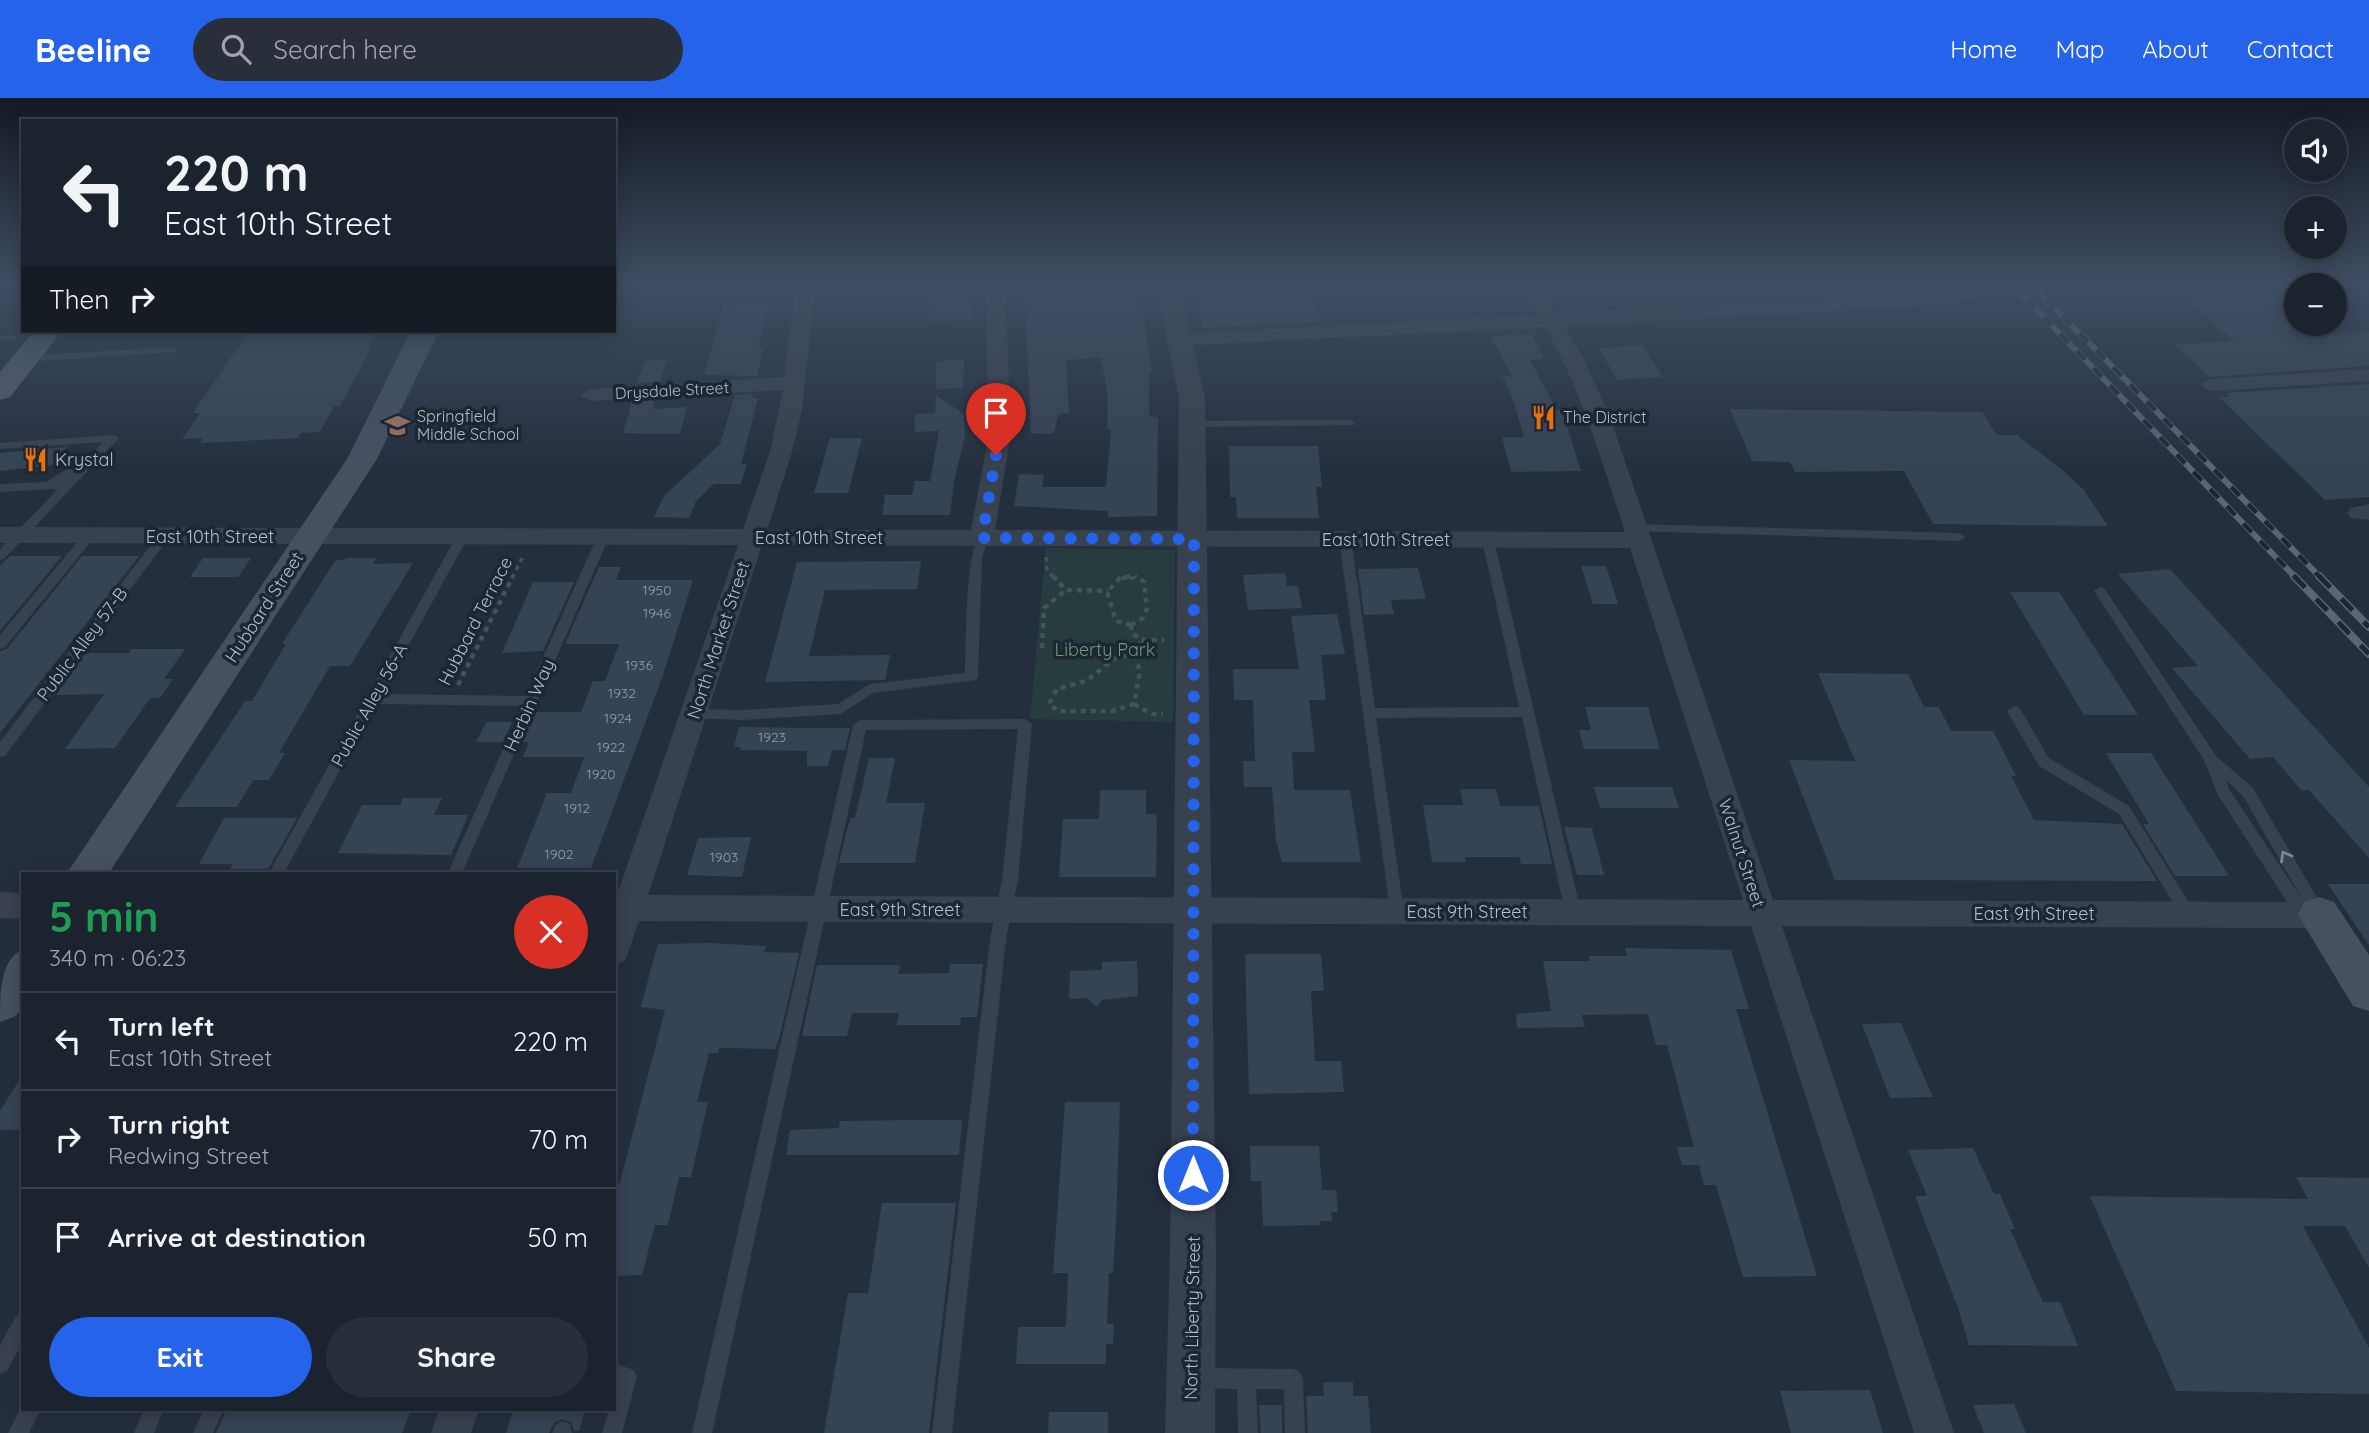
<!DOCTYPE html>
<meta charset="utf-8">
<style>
body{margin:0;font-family:Quicksand,sans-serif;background:#282f3a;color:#f1f3f6;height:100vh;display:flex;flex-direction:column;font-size:26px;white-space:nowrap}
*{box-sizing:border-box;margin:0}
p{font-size:23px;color:#a0a4aa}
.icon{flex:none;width:38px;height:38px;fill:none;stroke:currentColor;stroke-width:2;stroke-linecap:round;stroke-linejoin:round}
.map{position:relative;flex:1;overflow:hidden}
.side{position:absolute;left:21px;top:774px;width:595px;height:539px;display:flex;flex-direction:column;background:#1b232e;border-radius:0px;box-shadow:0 4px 18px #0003,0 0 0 2px #39404a}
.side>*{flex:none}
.hud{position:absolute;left:21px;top:21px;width:595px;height:214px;border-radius:0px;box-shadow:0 4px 18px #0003,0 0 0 2px #39404a;background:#1b232e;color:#f1f3f6;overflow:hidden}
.controls{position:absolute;left:2284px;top:21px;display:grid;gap:14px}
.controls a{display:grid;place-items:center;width:63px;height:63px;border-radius:50%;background:#1b232e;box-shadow:0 4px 18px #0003,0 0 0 2px #39404a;font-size:35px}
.pin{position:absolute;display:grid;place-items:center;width:60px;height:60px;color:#fff;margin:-72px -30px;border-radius:50% 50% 50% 0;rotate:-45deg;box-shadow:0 0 7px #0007}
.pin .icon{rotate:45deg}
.me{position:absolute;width:77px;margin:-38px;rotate:0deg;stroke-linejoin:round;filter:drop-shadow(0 0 5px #0008)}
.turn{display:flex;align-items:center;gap:24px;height:147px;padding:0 28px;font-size:32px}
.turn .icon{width:91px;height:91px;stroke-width:2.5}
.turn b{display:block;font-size:49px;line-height:60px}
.then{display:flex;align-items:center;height:66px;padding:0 28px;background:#0003;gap:14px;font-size:26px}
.round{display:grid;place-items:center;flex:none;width:74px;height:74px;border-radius:37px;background:#282f3a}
.overview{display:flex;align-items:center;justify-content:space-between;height:119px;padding:0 28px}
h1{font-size:42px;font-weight:700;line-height:52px;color:#1e9e55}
.cta{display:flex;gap:14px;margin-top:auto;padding:14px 28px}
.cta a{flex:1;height:80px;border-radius:42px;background:#2563eb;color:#fff;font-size:28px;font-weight:700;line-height:80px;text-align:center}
.cta a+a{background:#282f3a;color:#f1f3f6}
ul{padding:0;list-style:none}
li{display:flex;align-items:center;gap:21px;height:98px;padding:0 28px;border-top:2px solid #39404a}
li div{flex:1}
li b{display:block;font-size:26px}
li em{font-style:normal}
header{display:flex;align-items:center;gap:42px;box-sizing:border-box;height:98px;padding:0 35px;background:#2563eb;color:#fff}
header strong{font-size:33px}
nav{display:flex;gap:38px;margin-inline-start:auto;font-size:24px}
.search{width:490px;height:63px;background:#282f3a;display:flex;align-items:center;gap:18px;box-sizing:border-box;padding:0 24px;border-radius:38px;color:#a0a4aa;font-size:26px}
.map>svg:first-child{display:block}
.green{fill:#263c3f}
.building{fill:#364354}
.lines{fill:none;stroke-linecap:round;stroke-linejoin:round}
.path-far1{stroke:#3f5557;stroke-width:3.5;stroke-dasharray:4.5 4.5;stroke-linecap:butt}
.path{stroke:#3f5557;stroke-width:4.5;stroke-dasharray:5 5;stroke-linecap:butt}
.service{fill:#38414e;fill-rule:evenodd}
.minor{fill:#38414e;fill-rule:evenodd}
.tertiary{fill:#38414e;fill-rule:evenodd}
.secondary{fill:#465061;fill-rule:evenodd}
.primary{fill:#56606e;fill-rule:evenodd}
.rail-far1-casing{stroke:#5a6575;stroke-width:6}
.rail-casing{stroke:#5a6575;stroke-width:8}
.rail-far1{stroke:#1d2633;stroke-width:4.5;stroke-dasharray:12;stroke-linecap:butt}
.rail{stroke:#1d2633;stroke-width:5;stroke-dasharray:16;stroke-linecap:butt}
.oneway{stroke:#7c8592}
.route{stroke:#2563eb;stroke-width:12;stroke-dasharray:0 21.6}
.labels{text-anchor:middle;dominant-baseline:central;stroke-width:7;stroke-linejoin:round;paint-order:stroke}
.number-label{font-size:14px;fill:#929caa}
.far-street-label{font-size:16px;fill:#b4bcc9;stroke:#1d2633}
.far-poi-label{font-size:16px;fill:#b4bcc9;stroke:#1d2633;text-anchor:start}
.poi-label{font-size:18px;fill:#b4bcc9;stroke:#1d2633;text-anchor:start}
.street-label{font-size:18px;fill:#b4bcc9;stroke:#1d2633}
.park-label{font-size:18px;fill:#6b9a76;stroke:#1d2633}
</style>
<header>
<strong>Beeline</strong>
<div class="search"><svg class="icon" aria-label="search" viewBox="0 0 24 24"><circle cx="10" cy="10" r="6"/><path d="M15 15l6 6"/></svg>Search here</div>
<nav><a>Home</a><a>Map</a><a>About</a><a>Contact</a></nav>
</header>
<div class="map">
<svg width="2369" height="1335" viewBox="0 0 2369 1335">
<rect width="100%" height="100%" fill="#242f3e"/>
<path class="green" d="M1046 450 1175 452 1173 624 1030 621Z"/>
<g class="building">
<path d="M957 184H973L972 222 929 224V186Z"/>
<path d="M1024 184H1108L1109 190 1139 188 1152 275 1149 276V318L1158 319 1157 418 1108 419V413L1014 408 1019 376 1044 377 1042 389H1106L1111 331H1107L1108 300 1101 260 1066 262 1069 315 1058 316 1055 332 1052 336 1031 335Z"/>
<path d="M1193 184H1309L1322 223 1203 230Z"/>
<path d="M2245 184H2296V239L2369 234V268L2209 279 2174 246 2234 243 2172 188Z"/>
<path d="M769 205 758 249H764L757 278 704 277 724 207Z"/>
<path d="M249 233H377L367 251H371L340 308H334L320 334 301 335 298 340 200 345 203 340 182 341 200 315H193Z"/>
<path d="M1531 236 1545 261 1530 262 1557 312H1562L1581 373 1511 374 1502 339H1524L1512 298 1502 278H1512L1491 239Z"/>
<path d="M1643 247 1662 279 1617 282 1599 250Z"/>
<path d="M667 262 660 284 637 285 645 263Z"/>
<path d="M964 262 963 290 936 291V263Z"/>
<path d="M2369 286V399L2325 402 2219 299H2230L2226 295Z"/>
<path d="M753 296 752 300H758L741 366H747L741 386H714L696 403 689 420 654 419 664 398 720 346 735 297Z"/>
<path d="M936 297 964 316 965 338 954 383 950 417H882L885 397H912L915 383H930L939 333 915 334V316L935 315Z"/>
<path d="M655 302 653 311 687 309 680 336 623 335 632 303Z"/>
<path d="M1730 311 1982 314 1997 337H2017L2060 370 2083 391 2108 428 1933 426 1904 373 1795 374 1790 364 1752 363Z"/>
<path d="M830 340H862L848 395H814Z"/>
<path d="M1229 348H1318L1322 389H1316L1319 420H1237L1236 399H1230Z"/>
<path d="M67 349 53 367 0 373V355Z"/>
<path d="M10 458H62L0 533V468Z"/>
<path d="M82 458H139L0 635V553L7 551Z"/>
<path d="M203 460H251L238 479H190Z"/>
<path d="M349 460H376L373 466 413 465 350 568H330L279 655H285L269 682H253L237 709H175L245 603H252L286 546H282L335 463Z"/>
<path d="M921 463 917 491 825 492 809 558 890 557 885 582 765 584 797 464Z"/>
<path d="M1581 468H1606L1618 506H1593Z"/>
<path d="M599 469H621L616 482H693L663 577 591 770H517L547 695H571L584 659H523L529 644H522L535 614H581L593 583H605L619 546H565Z"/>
<path d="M1418 470 1426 501 1391 502 1394 516 1364 517 1358 471Z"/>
<path d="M2170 471 2369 689V760L2309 692 2302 693 2273 659 2250 661 2172 570 2198 568 2118 476Z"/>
<path d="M1285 475 1287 488H1298L1302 510 1248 512 1243 477Z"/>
<path d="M533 484H574L543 553 502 555Z"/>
<path d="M2010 494H2059L2138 617H2084Z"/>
<path d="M1337 516 1345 556 1321 557 1326 602H1309L1315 654H1292L1294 692H1350L1361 764H1282L1276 742 1272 689H1244L1243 663H1255L1253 602H1234L1233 571H1299L1291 518Z"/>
<path d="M131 551H185L164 581H173L160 600H150L115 650 65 651 104 596 54 597 86 555H129Z"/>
<path d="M1818 575 1908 576 1924 609H1939L1951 633H1993L2016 678H2011L2034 722 2122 726 2157 783 1835 782 1789 662 1855 663Z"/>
<path d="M1585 609H1648L1660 651H1584L1579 632H1591Z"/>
<path d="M486 624H512L503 644H476Z"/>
<path d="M739 629 809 630H850L845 652H832L828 668H807V653L740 652 741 649H734Z"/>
<path d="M2106 655H2151L2229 778H2175L2143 726H2149Z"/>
<path d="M869 660H895L886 705H925L915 765H839L848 728 851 720H855Z"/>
<path d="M1594 689H1672L1679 710H1600Z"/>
<path d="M1460 691H1496L1500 708H1539L1552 766H1521L1519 759H1465L1466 764H1432L1423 707H1463Z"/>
<path d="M1100 692H1146V716H1155L1157 721 1156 779H1059L1063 721H1099Z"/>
<path d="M403 700H442L434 717H468L451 757 338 755 362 707H400Z"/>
<path d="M224 720H297L268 771H230L233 766H199Z"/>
<path d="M1564 729 1592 730 1604 777H1577Z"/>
<path d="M751 739 742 779 687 777 698 740Z"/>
<path d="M2328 786H2369V847Z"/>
<path d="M709 845 766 848 764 854 799 855 780 937 775 951 719 950 718 955H709L697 1004H708L691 1079H679L668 1127H655L642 1177 614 1178V1088H619L665 912 641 909 650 874 658 846Z"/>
<path d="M1625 850 1731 852 1749 911H1736L1817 1178 1743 1179 1716 1087H1704L1699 1067H1682L1677 1049H1694L1667 947H1656L1648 916 1582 917 1585 929 1517 930 1516 916 1551 913 1543 863H1590L1589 858H1627Z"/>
<path d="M1245 856H1321L1324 893H1311L1315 963H1341L1344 994 1249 996Z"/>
<path d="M1137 863 1138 898 1102 902 1097 909 1087 900 1069 901 1070 873 1102 872V864Z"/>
<path d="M950 866H983L977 919H961L960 927H897L899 915H852L847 938H802L817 867H900L898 876 949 875Z"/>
<path d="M1901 925 1918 965 1933 999 1890 1000 1862 926Z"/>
<path d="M23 976V1032H0V1013Z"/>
<path d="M1065 1004H1120L1116 1125 1113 1175H1109L1107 1226H1114L1113 1246H1106V1266H1016L1018 1229H1066L1068 1175H1053Z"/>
<path d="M917 1022H962L959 1057H786L790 1032 839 1030 840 1023Z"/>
<path d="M1250 1048H1319L1322 1092H1336L1338 1114H1331L1332 1123H1320V1127L1263 1128 1261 1083H1251Z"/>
<path d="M1973 1050 1994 1096H2000L2015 1131H2010L2043 1204H2060L2078 1248 1969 1247 1958 1210 1915 1098H1927L1908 1052Z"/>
<path d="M2296 1079 2369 1080V1170L2345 1128H2303L2369 1250V1296L2176 1293 2090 1098 2308 1101Z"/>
<path d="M882 1105H956L929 1335H824L848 1195H868Z"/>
<path d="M1323 1284H1353V1298H1368L1371 1335H1308L1306 1298H1324Z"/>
<path d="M1870 1292 1883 1335H1791L1780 1293Z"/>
<path d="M2014 1306 2026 1335H1984L1973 1307Z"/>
<path d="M1259 1307H1282V1335H1261Z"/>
<path d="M227 1311H411L402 1335H216Z"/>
<path d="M513 1311H585L579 1333H574L571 1324 562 1321 554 1325 549 1335H506Z"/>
<path d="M1049 1314H1108V1335H1048Z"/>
</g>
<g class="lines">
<g class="path-far1">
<path d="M1046 459 1047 472 1054 480"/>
<path d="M512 480 524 457"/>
<path d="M1121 480H1138"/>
</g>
<g class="path">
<path d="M1053 478 1066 492 1108 493"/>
<path d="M1131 527 1132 535 1142 542H1164"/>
<path d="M1131 527 1116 523 1107 494 1120 480 1134 478"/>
<path d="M1131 527 1143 520 1147 510 1144 484 1135 478"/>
<path d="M1042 550 1044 510 1066 492"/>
<path d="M1134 557 1140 573 1134 606 1112 613H1058L1049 606 1057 591 1086 583 1118 558Z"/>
<path d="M1134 557 1142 542"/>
<path d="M458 587 513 478"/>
<path d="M1134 606 1152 616H1163"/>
</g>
<g class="service">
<path d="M23 199V205L0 206V200Z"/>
<path d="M0 237H13L18 240 13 243H0Z"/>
<path d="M172 249 176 250V254L25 264 20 261 25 258Z"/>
<path d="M1350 322 1355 325 1354 327 1192 329 1187 326 1192 323Z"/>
<path d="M113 337 119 340 117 342 4 461 0 462V451L58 391 0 394V386L46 384 67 371 76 372 103 344 0 351V345Z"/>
<path d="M1635 426 1959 435 1965 439 1959 443 1631 433 1629 430Z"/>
<path d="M89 434 95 438 93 441 5 549 0 551V537L85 435Z"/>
<path d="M164 434 170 438 168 441 5 658 0 659V644L160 435Z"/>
<path d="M462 435 468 439 382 596 526 598 597 439 603 435 609 439 462 775H448L522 608 376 606 284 775H269L456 439Z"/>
<path d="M982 436 988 440 982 460 978 579 976 582 873 595 841 616 742 622 688 620 686 616 693 611 742 612 838 606 870 586 965 575C966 552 965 444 982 436Z"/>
<path d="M1345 437 1351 441 1375 610 1519 609 1482 442 1488 438 1494 442 1581 814 1578 819 1573 820 1568 819 1565 814 1522 619 1376 620 1404 813 1401 818 1396 819 1391 818 1339 441Z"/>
<path d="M2100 489 2104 490 2216 658 2253 690 2324 812 2327 817 2324 822 2319 823 2314 822 2311 816 2308 821 2303 822 2298 821 2218 697 2204 662 2094 493ZM2226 682 2243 698 2304 804 2229 691Z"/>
<path d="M2014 608 2019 609 2049 660 2129 708 2193 811 2196 816 2193 821 2188 822 2183 821 2119 716 2039 668 2007 613Z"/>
<path d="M1025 621 1032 626 1018 782 1006 841 952 1335H932L990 841 1002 782 1018 631 866 632 712 1335H692L853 627 860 622Z"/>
<path d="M23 1216V1244L7 1273 0 1276V1247L16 1218Z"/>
<path d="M614 1265 634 1272 637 1279 622 1335H602L609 1311H614Z"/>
<path d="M1199 1270 1293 1271 1300 1274 1303 1281 1305 1335H1285L1284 1291H1256L1258 1335H1238L1237 1291 1199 1290 1192 1287 1189 1280 1192 1273Z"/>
<path d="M23 1306V1311H41L29 1335H8Z"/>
<path d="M144 1311H164L154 1335H134Z"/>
<path d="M204 1311H224L213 1335H193Z"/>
<path d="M563 1323 570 1326 572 1335H552L556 1326Z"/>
</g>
<g class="minor">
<path d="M796 184H816L802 312 792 354 767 432H971L989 335 985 184H1005L1011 335 995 432 1625 434C1602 363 1582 294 1545 229L1179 248 1169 242 1179 236 1538 217 1519 184H1539L1557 216 1895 198 2023 184H2088L2079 190 1895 210 1564 228 1587 267 1611 322 1773 802 2319 804 2330 808 2334 817 2330 826 2319 830 1782 828 1954 1335H1914L1751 828 639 823 625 863 614 866V797H617L738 447 0 445V429L743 431 770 354 783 292 591 303 580 297 591 291 784 279ZM762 447 1630 450 1743 802 648 797Z"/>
<path d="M2369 271V283L2211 293 2200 287 2211 281Z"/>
<path d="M2369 406V422L2351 420 2347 415 2351 410Z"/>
<path d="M0 794 23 795V821L0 820Z"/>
<path d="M439 1311H479L471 1335H431Z"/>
</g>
<path class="tertiary" d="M1155 184H1179L1205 300 1216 1155 1215 1335H1165L1170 1155 1179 300Z"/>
<g class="secondary">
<path d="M411 233H439L377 361 109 775H67L347 361Z"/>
<path d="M2319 799 2334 804 2369 857V913L2353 908 2298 817 2304 804Z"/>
<path d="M23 851V907L16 918 0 924C0 892 0 863 23 851Z"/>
</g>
<path class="primary" d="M34 233H62L10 299 0 302V274Z"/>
<defs>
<g id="rail-far1">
<path d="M2010 184 2296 480"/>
<path d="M2029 184 2321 480"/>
</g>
<g id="rail">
<path d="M2294 478 2369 556"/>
<path d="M2319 478 2369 529"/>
</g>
</defs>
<use href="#rail-far1" class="rail-far1-casing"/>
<use href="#rail" class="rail-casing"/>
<use href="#rail-far1" class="rail-far1"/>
<use href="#rail" class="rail"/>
</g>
<defs><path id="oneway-chevron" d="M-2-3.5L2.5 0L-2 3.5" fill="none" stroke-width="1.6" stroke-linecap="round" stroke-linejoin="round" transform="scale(1.75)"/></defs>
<use class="oneway" href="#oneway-chevron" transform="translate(2285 758) rotate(-120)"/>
<linearGradient id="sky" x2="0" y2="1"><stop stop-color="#141a22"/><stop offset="0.5" stop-color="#3f4d63"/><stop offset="1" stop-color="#3f4d63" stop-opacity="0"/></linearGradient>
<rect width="2369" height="371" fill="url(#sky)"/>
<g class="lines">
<path class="route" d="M996 357 982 440 1194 441 1193 1077"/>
</g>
<defs>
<symbol id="restaurant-bare" viewBox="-9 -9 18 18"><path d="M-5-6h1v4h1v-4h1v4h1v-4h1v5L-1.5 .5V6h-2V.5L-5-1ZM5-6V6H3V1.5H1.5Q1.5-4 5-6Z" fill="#e8710a" stroke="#1d2633" stroke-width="2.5" paint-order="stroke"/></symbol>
<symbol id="school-bare" viewBox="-9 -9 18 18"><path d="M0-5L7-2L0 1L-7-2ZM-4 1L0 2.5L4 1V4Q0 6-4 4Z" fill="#8d6e63" stroke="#1d2633" stroke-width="2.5" paint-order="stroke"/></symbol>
</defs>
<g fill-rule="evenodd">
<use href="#restaurant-bare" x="1526" y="302" width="35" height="35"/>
<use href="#school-bare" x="380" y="310" width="35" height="35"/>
<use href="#restaurant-bare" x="18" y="344" width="35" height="35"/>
</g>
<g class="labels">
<g class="number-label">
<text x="657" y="492">1950</text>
<text x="657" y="515">1946</text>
<text x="639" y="567">1936</text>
<text x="622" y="595">1932</text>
<text x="618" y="620">1924</text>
<text x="772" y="639">1923</text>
<text x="611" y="649">1922</text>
<text x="601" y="676">1920</text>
<text x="577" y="710">1912</text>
<text x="559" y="756">1902</text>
<text x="724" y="759">1903</text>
</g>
<g class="far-street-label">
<text transform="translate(672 292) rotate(-3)">Drysdale Street</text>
</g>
<g class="far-poi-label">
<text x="417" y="318">Springfield<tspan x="417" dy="18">Middle School</tspan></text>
<text x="1563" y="319">The District</text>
</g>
<g class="poi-label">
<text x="55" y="361">Krystal</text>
</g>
<g class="street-label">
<text x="210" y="438">East 10th Street</text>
<text x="819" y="439">East 10th Street</text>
<text x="1386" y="441">East 10th Street</text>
<text transform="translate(264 509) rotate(-57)">Hubbard Street</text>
<text transform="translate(475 523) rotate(-63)">Hubbard Terrace</text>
<text transform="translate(718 542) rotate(-72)">North Market Street</text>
<text transform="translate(82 546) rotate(-53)">Public Alley 57-B</text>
<text transform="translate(369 607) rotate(-61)">Public Alley 56-A</text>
<text transform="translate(529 607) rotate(-66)">Herbin Way</text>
<text transform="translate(1742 755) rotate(72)">Walnut Street</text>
<text x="900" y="811">East 9th Street</text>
<text x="1467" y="813">East 9th Street</text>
<text x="2034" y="815">East 9th Street</text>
<text transform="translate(1192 1220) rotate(-89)">North Liberty Street</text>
</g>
<g class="park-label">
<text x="1105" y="551">Liberty Park</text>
</g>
</g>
</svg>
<div class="controls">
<a><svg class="icon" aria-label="sound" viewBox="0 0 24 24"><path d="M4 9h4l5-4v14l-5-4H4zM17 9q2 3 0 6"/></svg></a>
<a>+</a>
<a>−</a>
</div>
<div class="pin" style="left:996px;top:357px;background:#d93025"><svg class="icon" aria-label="arrive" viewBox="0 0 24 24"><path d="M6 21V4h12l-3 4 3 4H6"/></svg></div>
<svg class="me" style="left:1193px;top:1077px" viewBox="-20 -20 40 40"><circle r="17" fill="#2563eb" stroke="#fff" stroke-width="3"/><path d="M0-11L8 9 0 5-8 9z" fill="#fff"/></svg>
<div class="hud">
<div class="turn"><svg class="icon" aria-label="left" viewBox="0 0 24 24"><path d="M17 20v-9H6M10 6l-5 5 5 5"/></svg><div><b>220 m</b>East 10th Street</div></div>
<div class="then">Then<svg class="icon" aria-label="right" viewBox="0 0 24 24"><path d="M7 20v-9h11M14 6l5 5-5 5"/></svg></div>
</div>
<section class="side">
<div class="overview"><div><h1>5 min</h1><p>340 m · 06:23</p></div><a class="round" style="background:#d93025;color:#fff"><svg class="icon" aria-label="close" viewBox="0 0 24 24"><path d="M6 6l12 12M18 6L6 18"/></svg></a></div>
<ul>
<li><svg class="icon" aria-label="left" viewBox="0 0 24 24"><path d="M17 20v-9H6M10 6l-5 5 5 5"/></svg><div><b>Turn left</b><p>East 10th Street</p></div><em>220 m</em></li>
<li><svg class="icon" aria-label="right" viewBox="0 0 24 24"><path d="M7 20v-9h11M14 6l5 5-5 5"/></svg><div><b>Turn right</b><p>Redwing Street</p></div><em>70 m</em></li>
<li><svg class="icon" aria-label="arrive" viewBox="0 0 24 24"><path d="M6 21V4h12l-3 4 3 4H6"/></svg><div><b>Arrive at destination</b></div><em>50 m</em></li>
</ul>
<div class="cta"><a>Exit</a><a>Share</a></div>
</section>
</div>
